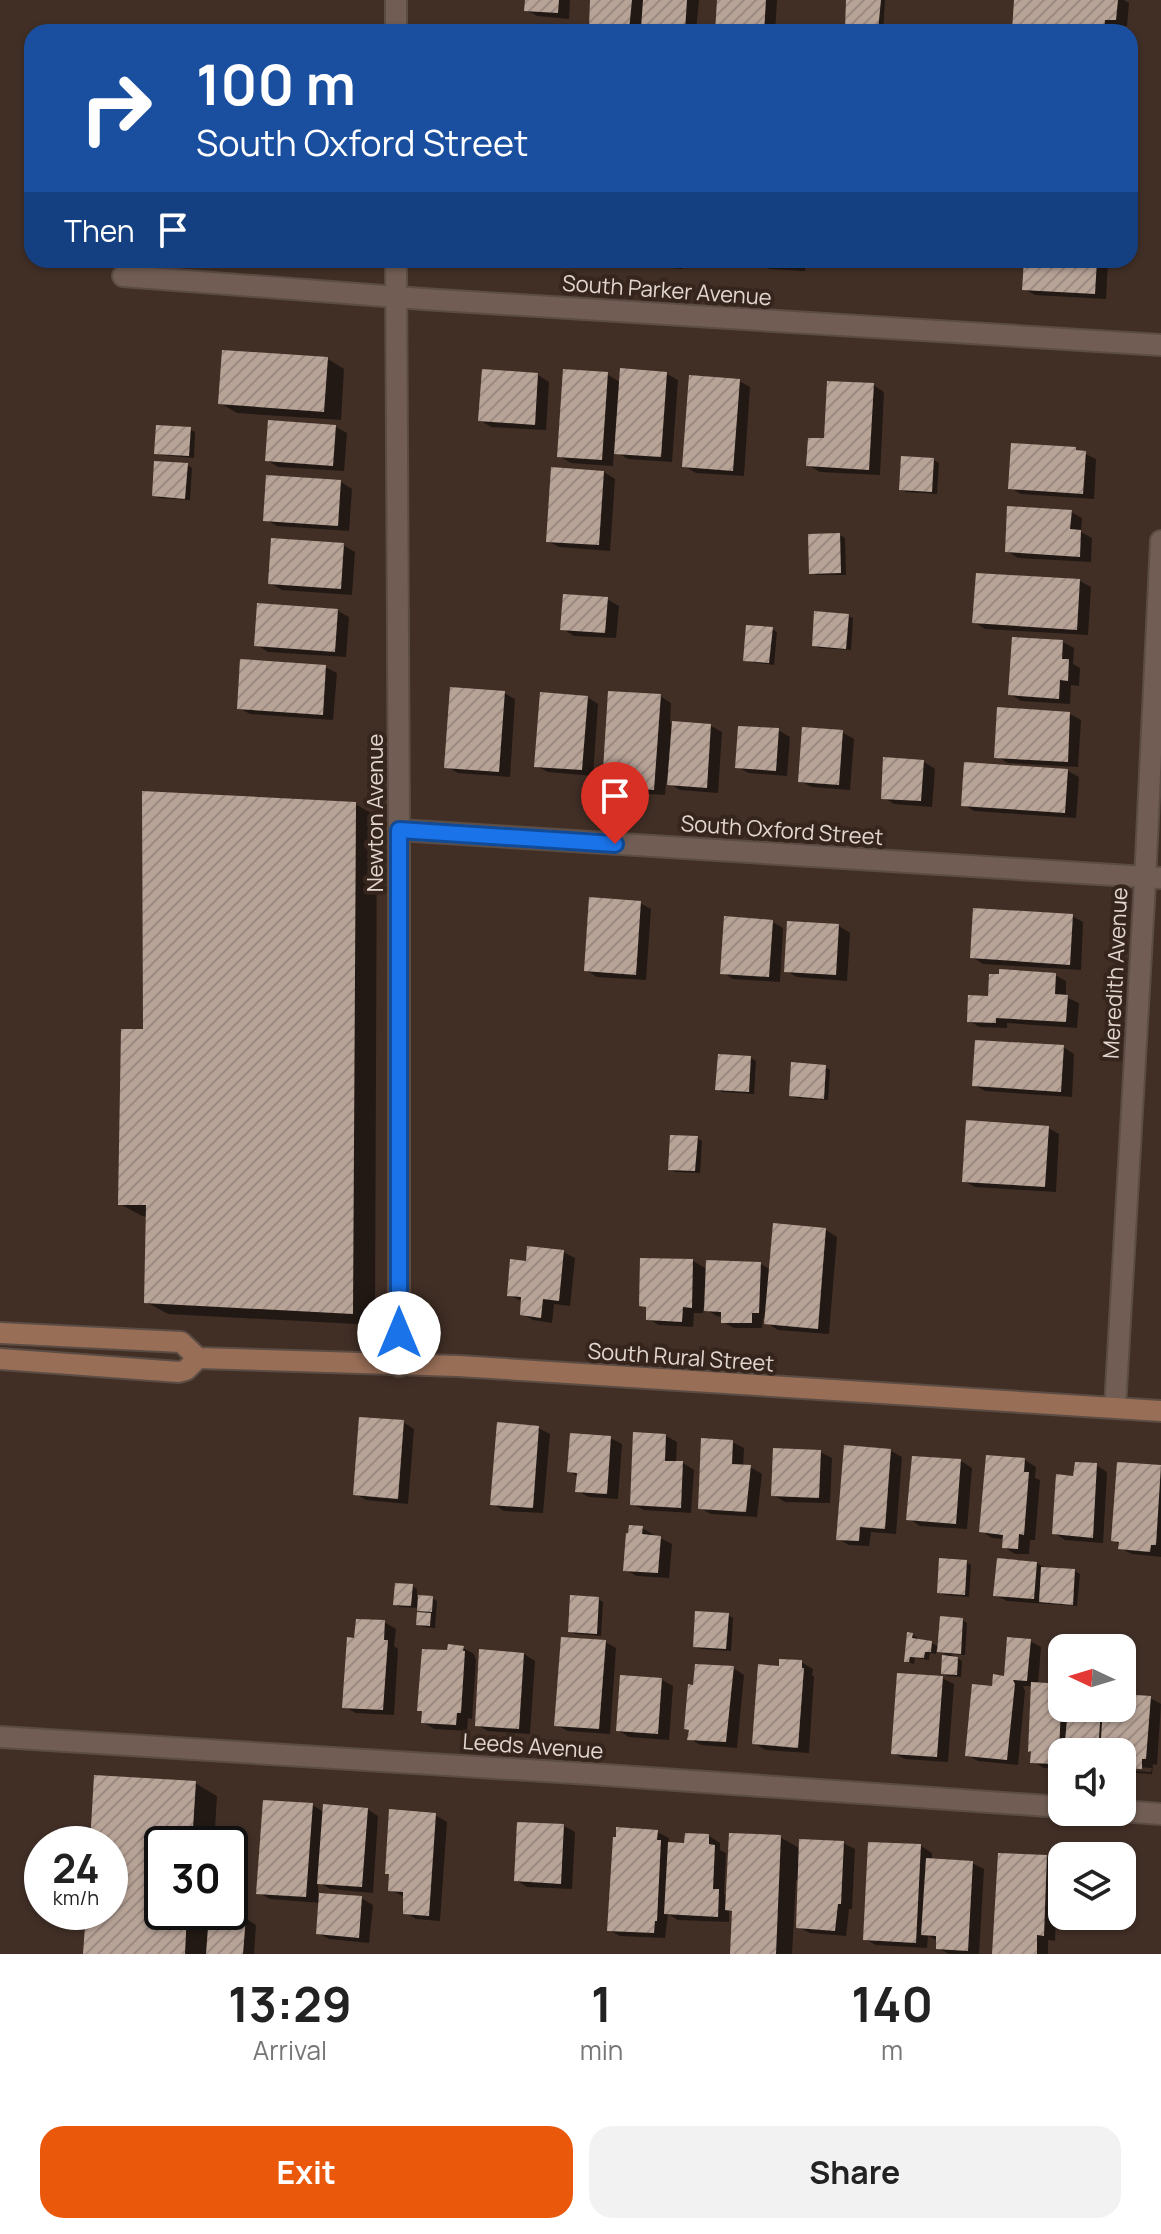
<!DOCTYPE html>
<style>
body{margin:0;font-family:Manrope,sans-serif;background:#f2f2f2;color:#222;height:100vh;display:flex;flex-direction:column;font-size:30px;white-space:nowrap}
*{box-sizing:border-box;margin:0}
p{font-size:26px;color:#767676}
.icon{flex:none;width:44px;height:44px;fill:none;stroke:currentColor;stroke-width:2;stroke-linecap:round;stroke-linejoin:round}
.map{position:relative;height:1954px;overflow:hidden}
.panel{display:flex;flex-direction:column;background:#fff;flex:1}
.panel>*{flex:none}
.banner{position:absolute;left:24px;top:24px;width:1114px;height:244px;border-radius:24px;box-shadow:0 2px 6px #0004;background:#1a4fa0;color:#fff;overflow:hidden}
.needle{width:52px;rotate:274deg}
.controls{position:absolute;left:1048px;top:1634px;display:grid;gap:16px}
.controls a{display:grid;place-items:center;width:88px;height:88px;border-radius:16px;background:#fff;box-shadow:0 2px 6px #0004;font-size:40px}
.speed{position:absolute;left:24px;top:1826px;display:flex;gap:16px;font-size:40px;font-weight:700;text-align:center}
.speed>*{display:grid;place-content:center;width:104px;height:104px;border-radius:50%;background:#fff;box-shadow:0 2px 6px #0004;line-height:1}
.speed small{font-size:20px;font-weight:400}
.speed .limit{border:4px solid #111;border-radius:12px;background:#fff;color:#111}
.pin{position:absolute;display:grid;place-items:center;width:68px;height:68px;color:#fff;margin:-82px -34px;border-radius:50% 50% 50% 0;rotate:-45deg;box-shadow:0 0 8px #0007}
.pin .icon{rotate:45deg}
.me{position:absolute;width:88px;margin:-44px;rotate:0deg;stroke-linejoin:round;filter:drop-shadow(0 0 6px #0008)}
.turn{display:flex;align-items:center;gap:28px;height:168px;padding:0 40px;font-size:36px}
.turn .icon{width:104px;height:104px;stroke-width:2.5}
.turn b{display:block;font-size:56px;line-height:68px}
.then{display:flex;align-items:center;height:76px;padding:0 40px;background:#0003;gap:16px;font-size:30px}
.eta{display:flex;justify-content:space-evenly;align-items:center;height:136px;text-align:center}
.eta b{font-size:48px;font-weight:700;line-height:56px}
.button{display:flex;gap:16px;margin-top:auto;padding:16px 40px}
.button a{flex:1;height:92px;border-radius:24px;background:#ea580c;color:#fff;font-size:32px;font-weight:700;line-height:92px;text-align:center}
.button a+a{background:#f2f2f2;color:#222}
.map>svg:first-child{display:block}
.shadow{fill:#0007}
.building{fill:url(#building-hatch)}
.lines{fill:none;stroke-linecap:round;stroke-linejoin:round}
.street-casing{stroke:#5b4c44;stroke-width:24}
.secondary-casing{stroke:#5b4c44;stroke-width:24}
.street{stroke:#715d53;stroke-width:20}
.secondary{stroke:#986e57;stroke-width:20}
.route-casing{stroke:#114b97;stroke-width:20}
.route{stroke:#1a73e8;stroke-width:14}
.labels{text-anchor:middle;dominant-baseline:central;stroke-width:8;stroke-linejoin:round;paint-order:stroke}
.street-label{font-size:22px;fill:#e2d6d0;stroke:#36251c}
</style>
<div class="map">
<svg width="1161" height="1954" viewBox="0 0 1161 1954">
<defs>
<pattern id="building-hatch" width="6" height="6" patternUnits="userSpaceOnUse" patternTransform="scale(2)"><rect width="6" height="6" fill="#b8a397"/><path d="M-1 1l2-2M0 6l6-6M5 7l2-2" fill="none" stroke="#9b8a81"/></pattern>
</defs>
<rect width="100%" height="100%" fill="#412f26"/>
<g class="shadow">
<path d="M527 0H570L569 19 537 16 526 10Z"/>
<path d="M592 0H699L696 32H652L641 25V32H601L591 26Z"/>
<path d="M719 0H777L775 32H717Z"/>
<path d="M849 0H885L883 32 852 30 847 27Z"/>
<path d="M1016 0H1124L1129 3 1127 26 1116 25 1115 32H1017L1014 30Z"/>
<path d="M572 260H622V266L577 263Z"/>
<path d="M629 260H683L682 269 638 266Z"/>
<path d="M758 260H806L805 271 769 269 758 262Z"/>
<path d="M1026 260H1108L1106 299 1035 295 1024 289Z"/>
<path d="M328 359 344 369 341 420 237 413 220 403Z"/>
<path d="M607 374 621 383 667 374 678 380 672 462 628 459 614 451 613 466 571 463 559 456Z"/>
<path d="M538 375 549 382 546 430 491 427 480 420Z"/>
<path d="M739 381 750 387 744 476 696 473 684 466Z"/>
<path d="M873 385 884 392 880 475 820 472 808 465 826 440Z"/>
<path d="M336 427 347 433 344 471 278 467 267 460Z"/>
<path d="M190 429 195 432 194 458 161 455 156 452Z"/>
<path d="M1075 449 1096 459 1094 499 1021 494 1010 488Z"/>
<path d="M934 460 939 463 937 494 906 492 901 489Z"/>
<path d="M187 465 192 468 190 500 159 498 154 495Z"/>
<path d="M604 472 615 479 610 551 559 547 548 541Z"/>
<path d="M341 482 352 489 349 531 277 526 265 519Z"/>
<path d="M1071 512 1082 518 1081 532 1092 538 1091 562 1018 558 1007 551Z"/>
<path d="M840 535 845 538 846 575H816L811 572Z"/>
<path d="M343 545 355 552 352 595 282 590 270 583Z"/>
<path d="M1080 581 1091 587 1088 635 985 629 974 622Z"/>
<path d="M607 599 619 606 616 638 574 636 563 629Z"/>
<path d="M338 611 349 617 346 657 268 652 257 645Z"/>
<path d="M848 616 853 618 851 650 819 648 814 645Z"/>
<path d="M772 629 777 632 774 665 750 662 745 660Z"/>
<path d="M1063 642 1074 648 1073 664 1080 668 1079 686 1071 685 1070 704 1021 701 1010 694Z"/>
<path d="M325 667 337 673 333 720 250 714 239 708Z"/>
<path d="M504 693 515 699 510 777 458 773 447 767Z"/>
<path d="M660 696 671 703 670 723 711 726 722 732 718 793 680 790 666 782 665 795 615 792 604 785Z"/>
<path d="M587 697 598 704 593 776 548 772 536 766Z"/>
<path d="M1070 714 1081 720 1078 767 1008 763 996 756Z"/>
<path d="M778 730 790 737 787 776 749 773 737 767Z"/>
<path d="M842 732 854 739 850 790 812 787 800 781Z"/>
<path d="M924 762 935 769 932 807 894 804 883 797Z"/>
<path d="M1068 771 1079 777 1076 818 974 811 963 804Z"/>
<path d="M355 804 377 816 375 1325 168 1314 146 1302 148 1217 142 1216 120 1204 145 1031Z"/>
<path d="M640 903 651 909 646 980 597 977 586 970Z"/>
<path d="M1072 916 1083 922 1081 970 983 964 972 957Z"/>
<path d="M772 922 783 928 780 982 733 979 722 972Z"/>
<path d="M839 926 850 933 847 981 797 977 786 971Z"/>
<path d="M1055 975 1066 981V997L1079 1003 1077 1028 1007 1023V1028L980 1027 969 1021 990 998Z"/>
<path d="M1063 1047 1074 1054 1072 1097 985 1091 974 1085Z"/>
<path d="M751 1058 756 1061 754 1094 722 1092 717 1089Z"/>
<path d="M825 1067 830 1070 828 1100 796 1098 791 1095Z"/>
<path d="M1048 1128 1059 1134 1056 1192 975 1187 964 1181Z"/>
<path d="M697 1138 702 1141 700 1173 675 1172 670 1169Z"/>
<path d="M826 1230 837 1237 829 1334 778 1330 767 1323V1318H763L762 1328H734L723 1322V1317L717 1316 703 1308V1313H694L693 1327 659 1325 648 1319V1309L641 1305 693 1261 707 1269 761 1264 771 1270Z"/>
<path d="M563 1252 575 1258 570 1306 554 1304 552 1323 533 1320 522 1314 523 1302 509 1295 528 1263Z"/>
<path d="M403 1422 414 1429 408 1504 366 1500 355 1494Z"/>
<path d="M538 1428 550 1434 543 1513 504 1511 493 1504Z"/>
<path d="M666 1436 677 1442 676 1463H683L694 1470 691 1513 644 1510 632 1504Z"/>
<path d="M610 1438 622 1444 618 1499 589 1497 577 1491 578 1477 569 1471Z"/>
<path d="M732 1442 744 1448 743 1467H750L762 1474 757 1517 711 1514 700 1508Z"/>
<path d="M891 1451 902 1457 896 1534 871 1532 869 1546 849 1545 838 1539Z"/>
<path d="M820 1452 832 1458 830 1503 785 1502 773 1495Z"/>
<path d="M1025 1460 1036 1467 1035 1478 1040 1480 1035 1540H1030L1029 1554H1015L1004 1547 1005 1539 992 1538 981 1531Z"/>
<path d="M961 1461 972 1468 967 1529 920 1526 909 1519Z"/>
<path d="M1119 1464 1161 1467V1557L1132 1554 1120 1548 1121 1545 1113 1540Z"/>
<path d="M1096 1465 1107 1472 1103 1543 1065 1540 1054 1533 1075 1478Z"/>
<path d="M642 1528 654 1535 653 1537 660 1538 672 1544 669 1578 637 1576 625 1570Z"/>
<path d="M966 1562 971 1565 969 1597 944 1595 939 1592Z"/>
<path d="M1037 1563 1047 1569 1074 1571 1080 1574 1077 1606 1007 1601 995 1595Z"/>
<path d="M412 1586 417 1589V1597L432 1598 437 1601 435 1628 423 1627 418 1624 419 1608 400 1607 395 1604Z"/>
<path d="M598 1599 603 1602 601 1636 575 1634 570 1631Z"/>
<path d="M728 1615 733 1618 731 1651 700 1649 695 1646Z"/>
<path d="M962 1620 967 1623 965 1655 950 1654 962 1661 961 1677 948 1676 943 1673 952 1658 936 1649V1654L930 1653 929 1660 915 1658 914 1664 906 1661 912 1635 917 1637V1640L931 1643 940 1647Z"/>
<path d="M384 1622 396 1629 394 1646 398 1649 394 1715 356 1713 344 1707 356 1640Z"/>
<path d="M1030 1641 1041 1647 1038 1684 1050 1685 1059 1678 1062 1680V1708H1122V1696L1150 1698 1161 1704 1157 1765 1153 1764 1152 1774 1122 1772V1770L1151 1772 1152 1768 1122 1766V1752H1062V1769L1044 1768 1033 1762V1686H1023L1025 1691 1018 1765 978 1761 967 1755 994 1688 1005 1678Z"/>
<path d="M605 1642 616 1648 610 1734 568 1731 556 1725Z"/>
<path d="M463 1648 474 1654 476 1660 472 1719 468 1718 467 1731 434 1729 423 1722 424 1712 419 1710 449 1652Z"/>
<path d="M524 1654 535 1661 530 1734 488 1731 477 1725Z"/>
<path d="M801 1662 813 1669 812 1675 814 1676 809 1753 765 1750 754 1743 781 1668Z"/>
<path d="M733 1668 744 1675 737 1748 701 1745 689 1739Z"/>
<path d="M942 1678 954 1684 948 1762 905 1759 893 1753Z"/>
<path d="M662 1680 673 1686 669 1740 629 1737 618 1730Z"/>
<path d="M195 1783 217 1796 214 1844H162V1912H210L209 1916 245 1918 256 1925 254 1954H85L88 1912H110V1844H92Z"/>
<path d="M312 1805 324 1812 367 1809 378 1816 373 1893 330 1889 318 1882V1894L361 1898 373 1905 369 1943 329 1939 318 1933 321 1903 270 1899 259 1893Z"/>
<path d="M435 1815 447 1822 440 1921 416 1919 405 1913V1897L390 1890Z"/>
<path d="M564 1826 575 1832 572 1889 527 1887 516 1880Z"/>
<path d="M657 1832 669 1838 668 1844 686 1845 709 1836 720 1843V1850L726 1853 724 1894 728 1896 780 1837 801 1849 843 1843 855 1849 852 1909H849L846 1936 810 1933 798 1927 800 1881 796 1880 792 1954H732L734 1913 729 1910V1922L678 1920 668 1914 665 1938 620 1936 609 1930Z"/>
<path d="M921 1846 932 1853V1860L972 1863 984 1869 979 1954H949L938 1948V1941L928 1936 927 1948 876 1945 865 1939Z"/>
<path d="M1046 1857 1058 1863 1055 1941 1048 1940V1954H994Z"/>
</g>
<g class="building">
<path d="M525 0H559L558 13 524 11Z"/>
<path d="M590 0H632L629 30 589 27Z"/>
<path d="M643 0H687L685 31 641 28Z"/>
<path d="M717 0H766L764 32H715Z"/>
<path d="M846 0H881L878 30 845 29Z"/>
<path d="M1014 0H1118L1116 20H1105L1104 32 1012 31Z"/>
<path d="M756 260H795L794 266 756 264Z"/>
<path d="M1024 260H1097L1095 294 1022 290Z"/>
<path d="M222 350 328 357 324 412 218 404Z"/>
<path d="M620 368 667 372 661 457 614 454Z"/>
<path d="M482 369 538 373 535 425 478 421Z"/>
<path d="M563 369 608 372 602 460 557 457Z"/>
<path d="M689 375 740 379 733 471 682 467Z"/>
<path d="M827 381 874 383 869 470 806 466 808 438H824Z"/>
<path d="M268 420 336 425 333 466 265 461Z"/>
<path d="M156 425 191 427 189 456 154 454Z"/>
<path d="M1011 443 1076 447V450L1086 451 1083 494 1008 489Z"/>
<path d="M901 456 934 458 932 492 899 490Z"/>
<path d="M154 461 188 463 185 499 152 496Z"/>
<path d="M551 467 604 471 599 545 546 542Z"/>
<path d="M266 475 341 480 338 526 263 521Z"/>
<path d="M1007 506 1072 510 1070 529 1081 530 1080 557 1005 552Z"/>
<path d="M840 533 841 573 809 574 808 534Z"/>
<path d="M271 538 344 543 341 589 268 584Z"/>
<path d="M976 573 1080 579 1077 630 972 623Z"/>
<path d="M563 594 608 597 605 633 560 630Z"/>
<path d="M257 603 338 609 335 652 254 646Z"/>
<path d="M814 611 849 614 846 649 812 646Z"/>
<path d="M746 625 773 627 769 663 743 661Z"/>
<path d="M1012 637 1063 640 1062 659H1069L1068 681 1060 680 1059 699 1008 695Z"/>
<path d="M240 659 326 665 323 715 237 709Z"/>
<path d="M450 687 505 691 499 772 444 768Z"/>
<path d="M608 691 661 694 654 790 602 786Z"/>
<path d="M540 692 588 696 582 770 534 767Z"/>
<path d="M997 707 1070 712 1068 762 994 758Z"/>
<path d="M672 721 711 724 707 788 667 785Z"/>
<path d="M738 726 779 728 776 771 735 768Z"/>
<path d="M802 727 843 730 839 785 798 782Z"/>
<path d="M883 757 924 760 921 801 881 799Z"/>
<path d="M964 762 1068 769 1065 813 961 806Z"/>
<path d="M142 791 356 802 353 1314 144 1303 146 1205H118L121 1029H143Z"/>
<path d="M589 897 641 901 636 975 584 971Z"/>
<path d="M973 908 1073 914 1070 965 970 958Z"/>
<path d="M724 916 773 920 769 977 720 974Z"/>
<path d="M787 921 839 924 836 975 784 972Z"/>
<path d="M999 969 1056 973 1055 994 1068 995 1066 1022 996 1018V1023L967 1022 968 995 988 996 989 974H999Z"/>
<path d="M975 1040 1064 1045 1061 1092 972 1086Z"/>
<path d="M718 1054 751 1056 749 1092 715 1090Z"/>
<path d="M791 1062 826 1065 824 1099 789 1096Z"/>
<path d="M966 1120 1049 1126 1045 1187 962 1182Z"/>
<path d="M670 1135 698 1136 695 1171 668 1170Z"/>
<path d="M773 1223 826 1228 818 1329 764 1324Z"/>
<path d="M527 1246 564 1250 559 1301 543 1299 541 1318 520 1315 521 1297 507 1296 510 1259 526 1261Z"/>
<path d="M640 1258 693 1259 692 1308 683 1307 682 1322 646 1320V1307L639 1306Z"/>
<path d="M706 1260 761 1262 759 1313H752V1323H721V1312L704 1311Z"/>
<path d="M359 1417 404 1420 398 1499 353 1495Z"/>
<path d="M497 1422 539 1426 533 1508 490 1505Z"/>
<path d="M633 1432 666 1434 665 1461H683L681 1508 630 1505Z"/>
<path d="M570 1433 611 1436 607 1494 575 1492 577 1473 567 1472Z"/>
<path d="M701 1438 733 1440 732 1464 751 1465 746 1512 698 1509Z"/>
<path d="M844 1445 891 1449 885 1529 860 1527 859 1541 836 1540Z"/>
<path d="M773 1448 821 1450 819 1498 771 1496Z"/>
<path d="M986 1455 1025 1458 1024 1472H1029L1024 1535 1019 1534 1018 1549 1002 1548 1003 1535 979 1532Z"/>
<path d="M912 1456 961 1459 956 1524 906 1520Z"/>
<path d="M1075 1462 1097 1463 1093 1538 1052 1534 1056 1474 1073 1476Z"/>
<path d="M1117 1462 1161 1465 1156 1545H1151L1150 1552 1118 1549 1119 1542 1111 1541Z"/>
<path d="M629 1525 643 1526 642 1534 661 1536 658 1573 623 1571 626 1533H628Z"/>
<path d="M939 1558 967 1560 965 1595 937 1593Z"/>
<path d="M997 1558 1037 1562 1034 1599 993 1596Z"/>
<path d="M1041 1567 1075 1569 1073 1605 1039 1602Z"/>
<path d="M395 1583 413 1584 411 1606 393 1605Z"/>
<path d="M418 1595 433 1596 432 1612 417 1611Z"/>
<path d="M570 1595 599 1597 597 1634 568 1632Z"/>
<path d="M695 1611 729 1613 726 1649 693 1647Z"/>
<path d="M417 1612 431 1613 430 1626 416 1625Z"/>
<path d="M940 1616 963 1618 961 1654 937 1652Z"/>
<path d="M356 1619 385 1620 384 1640H388L383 1710 342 1708 347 1637 354 1638Z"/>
<path d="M907 1632 913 1633 912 1638 932 1641 931 1652H925L924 1658 910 1657 909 1662H904Z"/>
<path d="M561 1637 606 1640 599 1729 554 1726Z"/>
<path d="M1007 1637 1031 1639 1027 1681 1013 1680 1015 1684 1007 1760 965 1756 972 1684 992 1686 993 1674 1004 1676Z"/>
<path d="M448 1644 464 1646 463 1651H465L461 1713H457L456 1725 421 1723 422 1711H417L422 1649 447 1650Z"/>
<path d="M479 1649 524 1653 519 1729 475 1726Z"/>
<path d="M942 1655 958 1657 957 1675 941 1674Z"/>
<path d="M779 1659 802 1660V1668H804L798 1748 752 1744 758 1664 779 1666Z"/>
<path d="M695 1664 734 1666 726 1742 687 1740 689 1730 684 1729 688 1684 693 1685Z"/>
<path d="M897 1673 943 1676 937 1757 891 1754Z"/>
<path d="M620 1675 662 1678 658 1734 616 1731Z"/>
<path d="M1048 1676H1060L1059 1684 1062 1683 1059 1753H1055L1054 1764 1030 1763 1031 1751 1028 1752 1031 1682 1048 1683Z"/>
<path d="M1122 1694 1151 1696 1146 1759H1142V1769L1122 1768V1752H1100L1103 1708H1122Z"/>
<path d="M1068 1708H1101L1098 1752H1064Z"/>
<path d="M94 1775 196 1781 192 1844H162V1912H187L185 1954H83L86 1912H110V1844H90Z"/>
<path d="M263 1800 313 1803 306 1897 256 1894Z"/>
<path d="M323 1804 368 1808 362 1887 317 1884Z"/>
<path d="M389 1809 436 1813 429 1916 403 1914V1892L388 1891 389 1874H385Z"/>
<path d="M517 1822 564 1824 561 1884 514 1881Z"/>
<path d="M616 1827 658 1830 657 1840H661L657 1921H655L654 1933 607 1931 613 1837H616Z"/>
<path d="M685 1833 709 1834V1844L715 1845 713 1889H719L718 1917 664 1914 668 1842 684 1843Z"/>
<path d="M729 1833 781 1835 776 1954H730L732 1911 725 1910Z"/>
<path d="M799 1839 844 1841 841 1904H838L835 1931 796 1928Z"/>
<path d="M868 1842 921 1844 916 1943 863 1940Z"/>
<path d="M998 1853 1047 1855 1044 1936 1037 1935V1954H992Z"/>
<path d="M926 1858 973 1861 968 1951 936 1949V1936L921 1935Z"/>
<path d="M319 1893 362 1896 359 1938 316 1934Z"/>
<path d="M209 1914 246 1916 243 1954H206Z"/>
</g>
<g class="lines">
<defs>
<g id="street">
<path d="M396 32V0"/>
<path d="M396 260 399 830V1366"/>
<path d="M123 276 423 299 1161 345"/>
<path d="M399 830 1161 878"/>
<path d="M1115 1408 1144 901 1161 541"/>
<path d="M0 1737 591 1774 1062 1807"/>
<path d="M1122 1811 1161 1814"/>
</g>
<g id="secondary">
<path d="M0 1333 181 1342 198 1358 458 1366 1161 1411"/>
<path d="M0 1359 179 1372 186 1370 198 1358"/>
</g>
</defs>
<use href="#street" class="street-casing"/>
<use href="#secondary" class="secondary-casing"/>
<use href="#street" class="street"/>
<use href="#secondary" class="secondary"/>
</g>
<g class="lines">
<defs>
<path id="route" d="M399 1333V830L615 844"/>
</defs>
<use href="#route" class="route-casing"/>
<use href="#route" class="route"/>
</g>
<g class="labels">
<g class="street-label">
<text transform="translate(667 290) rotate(4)">South Parker Avenue</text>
<text transform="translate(375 813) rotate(-90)">Newton Avenue</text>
<text transform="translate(782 830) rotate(4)">South Oxford Street</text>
<text transform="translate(1115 973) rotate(-87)">Meredith Avenue</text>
<text transform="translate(681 1357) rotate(4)">South Rural Street</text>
<text transform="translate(533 1746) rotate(4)">Leeds Avenue</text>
</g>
</g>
</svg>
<div class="controls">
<a><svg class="needle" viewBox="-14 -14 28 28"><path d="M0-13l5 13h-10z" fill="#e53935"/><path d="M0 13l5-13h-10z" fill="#767676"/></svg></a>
<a><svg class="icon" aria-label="sound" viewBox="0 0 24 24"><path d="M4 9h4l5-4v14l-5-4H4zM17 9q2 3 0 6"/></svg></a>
<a><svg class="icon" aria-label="layers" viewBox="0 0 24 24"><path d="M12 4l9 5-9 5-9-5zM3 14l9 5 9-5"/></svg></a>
</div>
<div class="speed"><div>24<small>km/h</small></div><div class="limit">30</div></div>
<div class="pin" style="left:615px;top:844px;background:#d93025"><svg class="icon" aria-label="arrive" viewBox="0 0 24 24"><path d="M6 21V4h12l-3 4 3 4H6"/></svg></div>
<svg class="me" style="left:399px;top:1333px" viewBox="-20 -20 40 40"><circle r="19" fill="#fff"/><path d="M0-13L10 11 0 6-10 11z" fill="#1a73e8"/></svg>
<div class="banner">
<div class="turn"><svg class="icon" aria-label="right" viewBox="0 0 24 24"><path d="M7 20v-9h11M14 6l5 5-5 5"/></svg><div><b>100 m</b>South Oxford Street</div></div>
<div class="then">Then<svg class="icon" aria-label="arrive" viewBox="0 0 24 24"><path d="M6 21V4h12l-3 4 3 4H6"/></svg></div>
</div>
</div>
<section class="panel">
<div class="eta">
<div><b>13:29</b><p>Arrival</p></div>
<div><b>1</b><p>min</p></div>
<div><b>140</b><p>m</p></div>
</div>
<div class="button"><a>Exit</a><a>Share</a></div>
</section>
